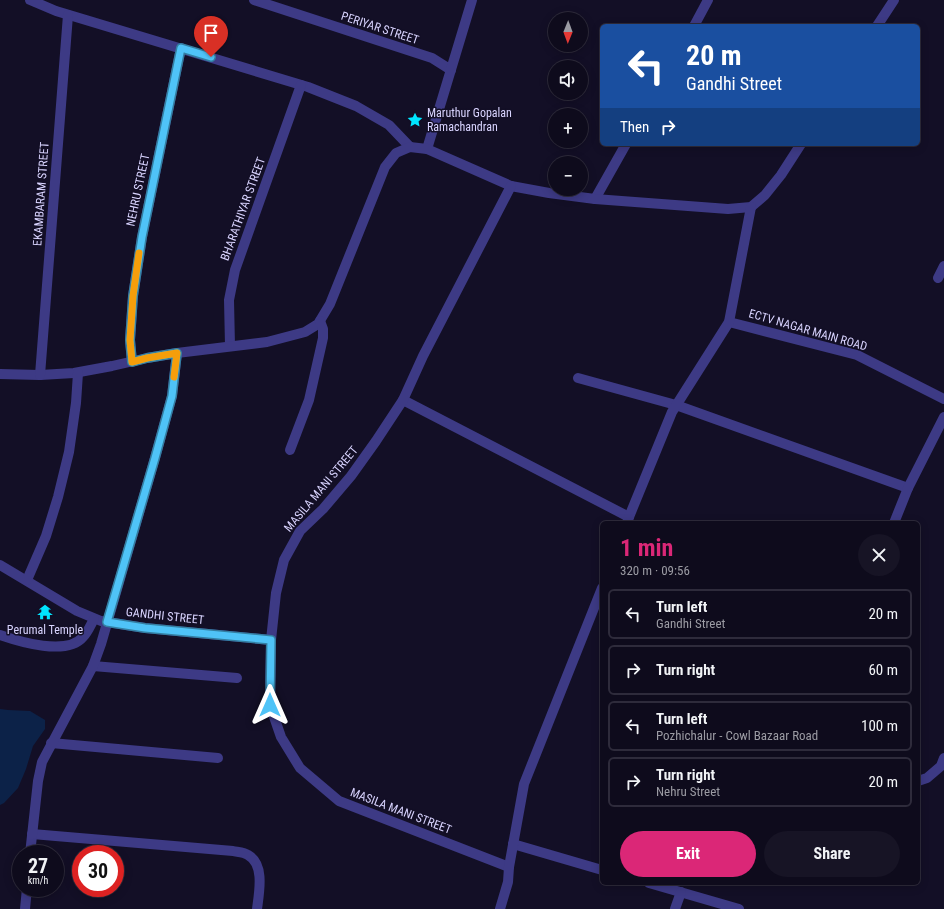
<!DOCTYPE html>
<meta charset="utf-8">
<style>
body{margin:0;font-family:"Roboto Condensed",sans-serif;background:#171425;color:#f1f3f6;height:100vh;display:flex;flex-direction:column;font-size:15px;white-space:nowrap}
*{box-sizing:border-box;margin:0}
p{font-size:13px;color:#9b9ba3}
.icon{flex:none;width:22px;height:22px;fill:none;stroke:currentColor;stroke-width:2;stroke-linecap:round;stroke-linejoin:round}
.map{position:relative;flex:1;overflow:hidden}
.panel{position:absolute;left:600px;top:521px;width:320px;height:364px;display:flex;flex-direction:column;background:#0e0b1c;border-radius:6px;box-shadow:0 2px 10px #0003,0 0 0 1px #2e2b3b}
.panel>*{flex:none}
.top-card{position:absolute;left:600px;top:24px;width:320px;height:122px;border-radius:6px;box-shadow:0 2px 10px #0003,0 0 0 1px #2e2b3b;background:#1a4fa0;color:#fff;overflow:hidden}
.needle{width:26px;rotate:181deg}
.buttons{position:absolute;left:548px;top:12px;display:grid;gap:8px}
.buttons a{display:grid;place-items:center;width:40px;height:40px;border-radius:50%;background:#0e0b1c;box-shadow:0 2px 10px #0003,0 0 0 1px #2e2b3b;font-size:20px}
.speed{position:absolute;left:12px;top:845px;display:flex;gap:8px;font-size:20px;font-weight:700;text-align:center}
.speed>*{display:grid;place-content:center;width:52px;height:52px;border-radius:50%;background:#0e0b1c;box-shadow:0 2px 10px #0003,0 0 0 1px #2e2b3b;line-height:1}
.speed small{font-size:10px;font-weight:400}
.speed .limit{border:6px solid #d22;background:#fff;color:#111}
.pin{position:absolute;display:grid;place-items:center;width:34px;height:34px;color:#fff;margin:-41px -17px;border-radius:50% 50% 50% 0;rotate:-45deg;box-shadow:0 0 4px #0007}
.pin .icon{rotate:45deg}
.me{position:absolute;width:44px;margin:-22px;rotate:0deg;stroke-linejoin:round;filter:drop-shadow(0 0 3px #0008)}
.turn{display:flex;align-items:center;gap:14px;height:84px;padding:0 20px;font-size:18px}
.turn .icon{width:52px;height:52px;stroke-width:2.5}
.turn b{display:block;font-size:28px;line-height:34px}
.then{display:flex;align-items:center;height:38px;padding:0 20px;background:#0003;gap:8px;font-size:15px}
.round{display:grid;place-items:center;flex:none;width:42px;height:42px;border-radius:21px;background:#171425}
.headline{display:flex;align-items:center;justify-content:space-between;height:68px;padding:0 20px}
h1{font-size:24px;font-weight:700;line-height:30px;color:#db2777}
.action{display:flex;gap:8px;margin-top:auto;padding:8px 20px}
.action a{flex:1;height:46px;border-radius:24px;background:#db2777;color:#fff;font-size:16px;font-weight:700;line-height:46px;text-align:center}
.action a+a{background:#171425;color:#f1f3f6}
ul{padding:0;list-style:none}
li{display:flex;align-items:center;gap:12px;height:50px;margin:0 8px 6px;padding:0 12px;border:2px solid #2e2b3b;border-radius:6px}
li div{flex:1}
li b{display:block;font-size:15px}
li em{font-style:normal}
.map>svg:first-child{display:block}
.water{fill:#0c2248}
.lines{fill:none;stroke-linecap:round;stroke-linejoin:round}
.minor{stroke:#3d3a85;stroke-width:10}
.route-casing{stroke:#337fa1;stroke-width:10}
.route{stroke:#4fc3f7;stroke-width:7}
.slow{stroke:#f59e0b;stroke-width:7}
.labels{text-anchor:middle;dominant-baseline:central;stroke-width:3;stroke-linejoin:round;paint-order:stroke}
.street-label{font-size:12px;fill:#d9d4ff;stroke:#130f26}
.poi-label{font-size:12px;fill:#d9d4ff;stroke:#130f26;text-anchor:start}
</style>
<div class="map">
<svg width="944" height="909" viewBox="0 0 944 909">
<rect width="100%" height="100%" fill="#130f26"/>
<path class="water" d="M0 709 8 710 30 711 45 720V729L33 746 26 769 18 788 4 803 0 805Z"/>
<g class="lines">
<g class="minor">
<path d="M30 0 56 11 308 87 356 106 389 125 410 147"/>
<path d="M254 0 432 58 451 70"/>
<path d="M694 26 708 0"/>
<path d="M877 26 894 0"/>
<path d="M427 149 472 0"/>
<path d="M595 199 626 144"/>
<path d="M938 278 944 266"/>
<path d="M729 322 857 355 944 399"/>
<path d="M230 346 229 300 235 270 301 85"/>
<path d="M132 362 130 340 133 296 142 237 181 48"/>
<path d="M0 374 40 375 74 373 112 366 147 358 177 353 267 342 305 332 318 324 330 304 385 167 396 153 410 147 427 149 511 186 549 193 595 199 728 209 751 207 765 195 781 175 801 144"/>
<path d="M40 375 68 15"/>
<path d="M578 378 676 405 908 488"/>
<path d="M403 400 629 517"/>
<path d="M290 450 309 400 323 338V329L320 321"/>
<path d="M627 523 629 517 672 412 729 322 751 207"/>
<path d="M894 523 908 488 944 417"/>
<path d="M0 565 77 611 101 621 145 628 271 640"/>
<path d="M27 580 46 536 58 497 69 452 76 403 78 373"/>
<path d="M0 635C20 642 67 656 83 637 88 632 91 624 94 619"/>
<path d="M93 666 237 678"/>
<path d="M51 743 218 758"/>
<path d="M918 781 927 778 941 766 944 758"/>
<path d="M32 834 233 851C237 852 244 852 248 855 265 864 259 893 257 909"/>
<path d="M513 844 602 870"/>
<path d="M30 854 38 781 42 762 93 666 101 644 155 458 172 396 177 353"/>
<path d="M509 867 339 801 300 768 281 737 270 705 271 640 276 593 284 560 300 531 323 509 351 476 376 441 403 400 423 356 511 186"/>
<path d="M649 883 739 909"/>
<path d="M25 909 27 888"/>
<path d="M500 909 508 882 509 867 524 784 602 588"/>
<path d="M675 909 681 892"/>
</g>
</g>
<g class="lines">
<defs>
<path id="route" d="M211 57 181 48 142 237 133 296 132 311 130 340 132 362 147 358 177 353 172 396 155 458 107 622 145 628 271 640 270 705"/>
</defs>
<use href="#route" class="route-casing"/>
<use href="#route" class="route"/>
<path class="slow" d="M139 253 133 296 130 340 132 362 147 358 177 353 174 377"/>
</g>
<defs>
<symbol id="sight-bare" viewBox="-9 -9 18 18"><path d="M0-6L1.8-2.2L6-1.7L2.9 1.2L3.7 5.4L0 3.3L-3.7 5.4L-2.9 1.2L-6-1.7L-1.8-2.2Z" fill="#00e5ff" stroke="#130f26" stroke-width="2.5" paint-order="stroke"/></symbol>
<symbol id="temple-bare" viewBox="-9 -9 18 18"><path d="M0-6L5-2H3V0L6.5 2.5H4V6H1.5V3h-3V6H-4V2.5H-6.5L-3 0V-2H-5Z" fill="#00e5ff" stroke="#130f26" stroke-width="2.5" paint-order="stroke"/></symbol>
</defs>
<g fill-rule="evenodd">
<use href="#sight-bare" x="404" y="109" width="22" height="22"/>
<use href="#temple-bare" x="34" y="601" width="22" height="22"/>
</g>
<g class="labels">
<g class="street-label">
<text transform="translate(380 28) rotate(18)">PERIYAR STREET</text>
<text transform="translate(138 190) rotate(-78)">NEHRU STREET</text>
<text transform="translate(41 194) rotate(-86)">EKAMBARAM STREET</text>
<text transform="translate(243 209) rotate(-70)">BHARATHIYAR STREET</text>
<text transform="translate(808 330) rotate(16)">ECTV NAGAR MAIN ROAD</text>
<text transform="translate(321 489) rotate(-50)">MASILA MANI STREET</text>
<text transform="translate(165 616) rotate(6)">GANDHI STREET</text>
<text transform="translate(401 811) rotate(21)">MASILA MANI STREET</text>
</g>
<g class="poi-label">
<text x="427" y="113">Maruthur Gopalan<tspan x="427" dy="14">Ramachandran</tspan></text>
<text x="45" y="630" text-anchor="middle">Perumal Temple</text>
</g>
</g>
</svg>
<div class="buttons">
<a><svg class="needle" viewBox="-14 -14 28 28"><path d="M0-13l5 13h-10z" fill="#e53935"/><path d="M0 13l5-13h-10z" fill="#9b9ba3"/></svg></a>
<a><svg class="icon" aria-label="sound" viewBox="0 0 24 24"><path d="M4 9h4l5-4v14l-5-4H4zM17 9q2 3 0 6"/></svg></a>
<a>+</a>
<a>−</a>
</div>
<div class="speed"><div>27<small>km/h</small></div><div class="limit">30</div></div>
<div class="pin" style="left:211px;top:57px;background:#d93025"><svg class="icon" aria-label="arrive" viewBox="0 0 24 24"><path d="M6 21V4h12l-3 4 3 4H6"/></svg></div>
<svg class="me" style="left:270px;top:705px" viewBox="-20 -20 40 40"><path d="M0-17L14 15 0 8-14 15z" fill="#4fc3f7" stroke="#fff" stroke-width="4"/></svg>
<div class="top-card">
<div class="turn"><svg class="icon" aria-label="left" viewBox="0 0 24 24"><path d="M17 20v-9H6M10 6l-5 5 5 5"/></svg><div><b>20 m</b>Gandhi Street</div></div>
<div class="then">Then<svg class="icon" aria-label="right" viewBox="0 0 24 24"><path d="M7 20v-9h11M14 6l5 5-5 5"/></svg></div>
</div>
<section class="panel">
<div class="headline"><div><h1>1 min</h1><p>320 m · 09:56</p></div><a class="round"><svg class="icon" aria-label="close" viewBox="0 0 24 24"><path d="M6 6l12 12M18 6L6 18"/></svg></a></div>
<ul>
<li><svg class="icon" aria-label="left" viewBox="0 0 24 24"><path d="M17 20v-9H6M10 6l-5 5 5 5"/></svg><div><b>Turn left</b><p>Gandhi Street</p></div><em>20 m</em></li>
<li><svg class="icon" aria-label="right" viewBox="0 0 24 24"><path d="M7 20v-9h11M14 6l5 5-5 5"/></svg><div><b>Turn right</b></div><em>60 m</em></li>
<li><svg class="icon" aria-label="left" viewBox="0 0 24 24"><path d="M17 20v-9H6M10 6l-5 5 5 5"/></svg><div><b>Turn left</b><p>Pozhichalur - Cowl Bazaar Road</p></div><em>100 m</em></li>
<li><svg class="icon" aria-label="right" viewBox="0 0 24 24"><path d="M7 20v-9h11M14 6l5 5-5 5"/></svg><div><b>Turn right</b><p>Nehru Street</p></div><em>20 m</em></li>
</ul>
<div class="action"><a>Exit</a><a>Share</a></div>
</section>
</div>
